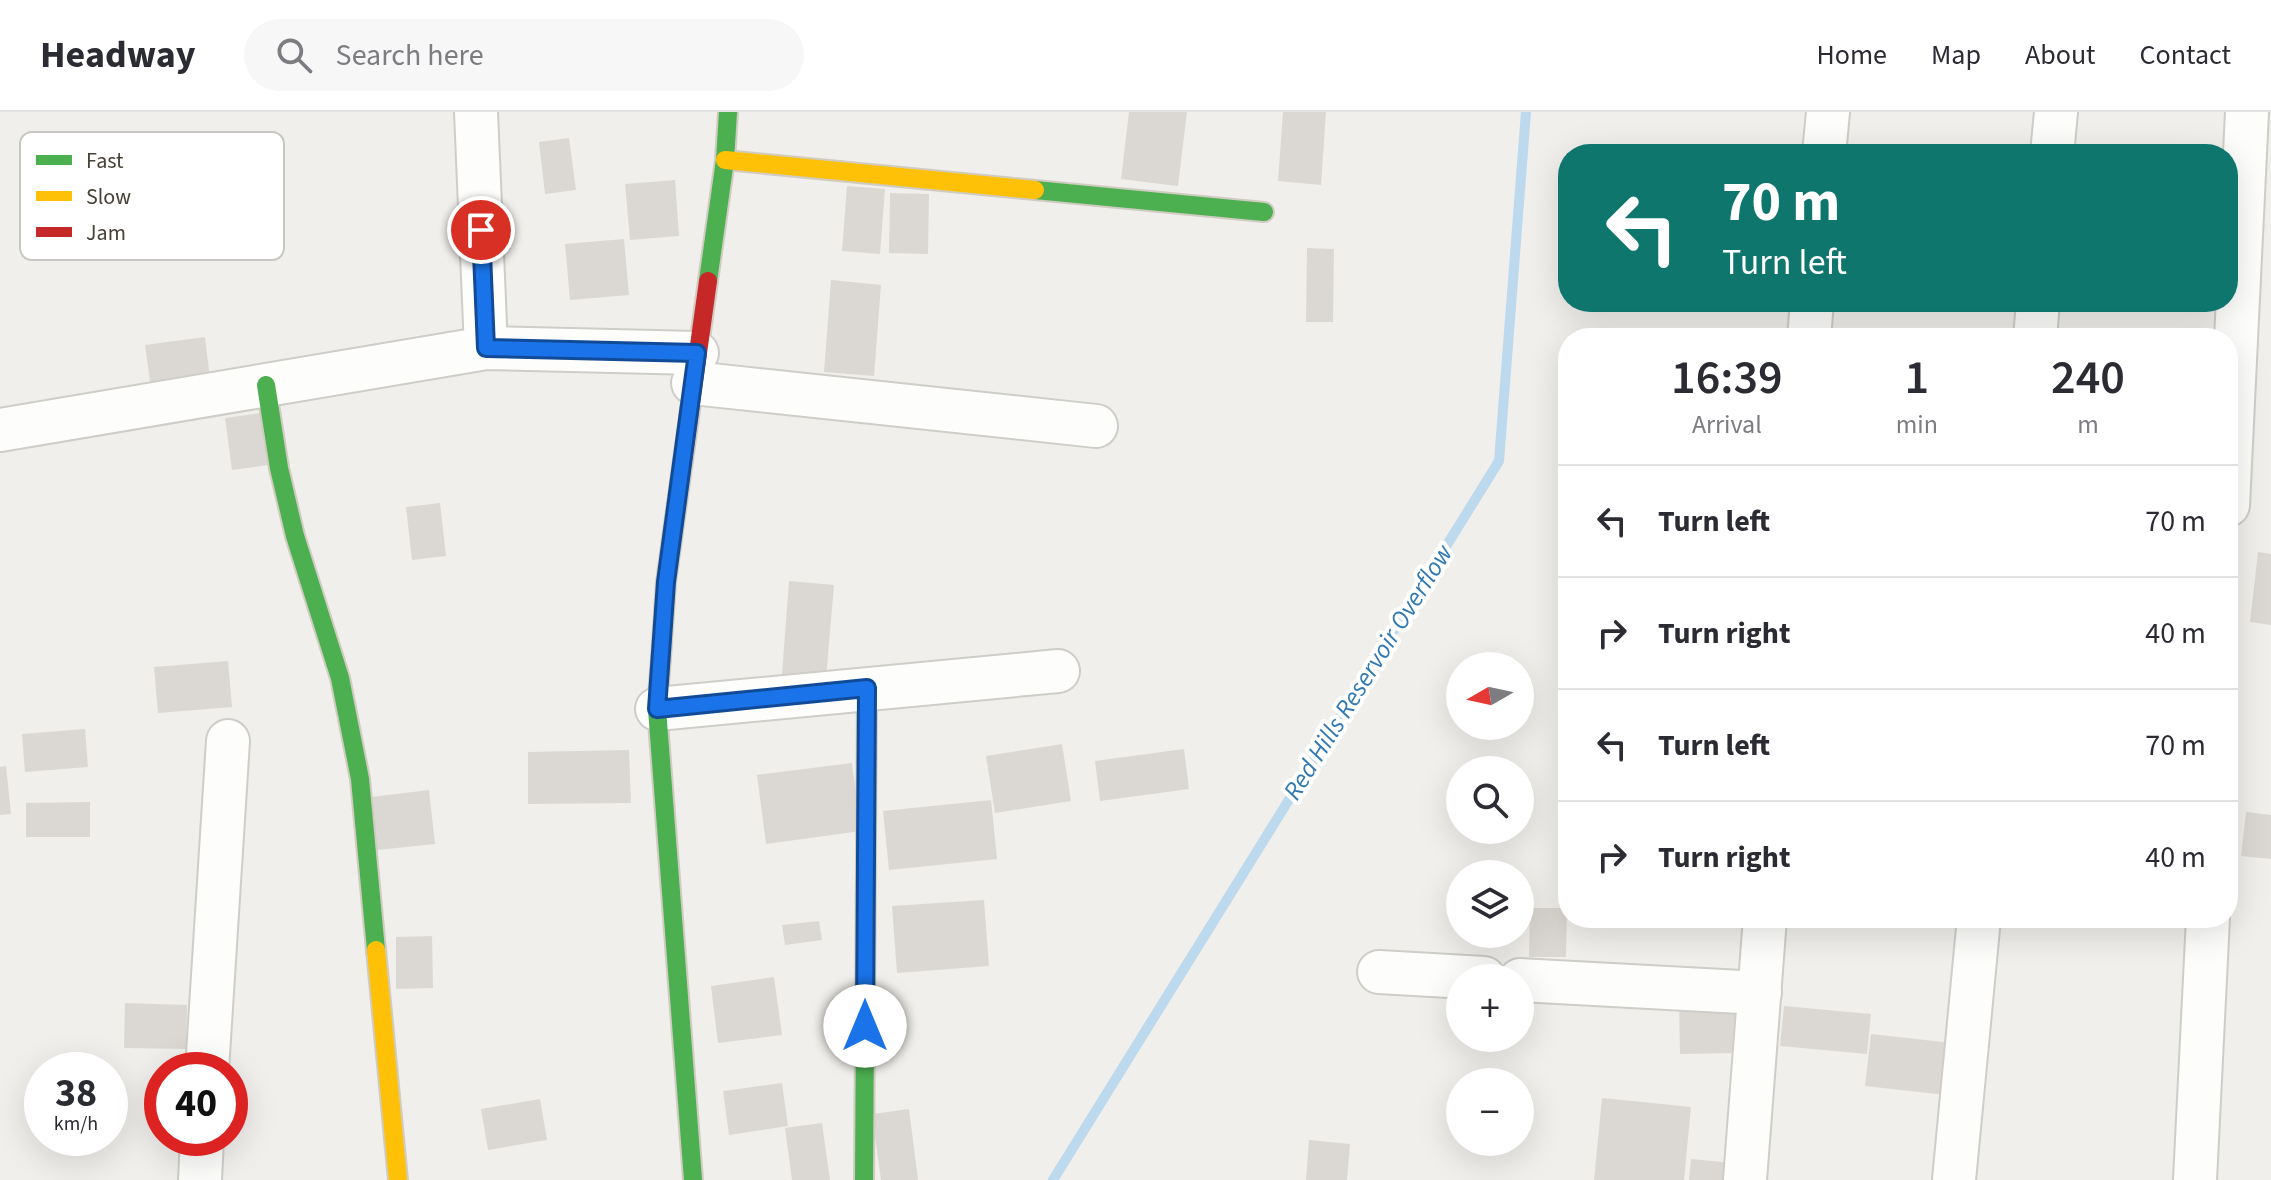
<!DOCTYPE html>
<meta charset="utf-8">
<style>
body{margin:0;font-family:"Source Sans 3",sans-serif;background:#f7f7f7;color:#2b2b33;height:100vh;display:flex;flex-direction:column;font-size:30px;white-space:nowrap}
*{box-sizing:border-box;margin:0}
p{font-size:26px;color:#7c7c81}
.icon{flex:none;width:44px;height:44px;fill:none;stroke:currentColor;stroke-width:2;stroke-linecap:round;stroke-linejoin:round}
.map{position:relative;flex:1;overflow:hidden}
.side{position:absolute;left:1558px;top:216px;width:680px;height:600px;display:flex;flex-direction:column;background:#fff;border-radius:32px;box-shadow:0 8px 32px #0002}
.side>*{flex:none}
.top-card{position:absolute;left:1558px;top:32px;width:680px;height:168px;border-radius:32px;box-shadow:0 8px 32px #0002;background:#0f766e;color:#fff;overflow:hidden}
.needle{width:52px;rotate:261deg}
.controls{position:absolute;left:1446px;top:540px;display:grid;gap:16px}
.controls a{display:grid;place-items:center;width:88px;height:88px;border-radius:50%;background:#fff;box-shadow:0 8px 32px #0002;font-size:40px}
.speed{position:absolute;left:24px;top:940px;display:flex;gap:16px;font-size:40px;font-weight:700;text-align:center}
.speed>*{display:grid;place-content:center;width:104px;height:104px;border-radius:50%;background:#fff;box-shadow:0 8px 32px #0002;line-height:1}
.speed small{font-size:20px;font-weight:400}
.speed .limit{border:12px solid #d22;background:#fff;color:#111}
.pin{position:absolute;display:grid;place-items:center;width:68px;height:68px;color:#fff;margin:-34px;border:4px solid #fff;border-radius:50%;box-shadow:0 2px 8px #0007}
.me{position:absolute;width:88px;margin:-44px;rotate:0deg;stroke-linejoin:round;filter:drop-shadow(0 0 6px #0008)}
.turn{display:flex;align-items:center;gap:28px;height:168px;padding:0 32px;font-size:36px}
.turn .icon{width:104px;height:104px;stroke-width:2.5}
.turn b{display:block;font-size:56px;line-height:68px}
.eta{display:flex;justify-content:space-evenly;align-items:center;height:136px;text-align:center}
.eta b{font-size:48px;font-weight:600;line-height:56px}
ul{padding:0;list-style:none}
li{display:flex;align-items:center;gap:24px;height:112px;padding:0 32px;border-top:2px solid #e1e1e2}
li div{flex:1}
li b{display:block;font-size:30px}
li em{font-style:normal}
header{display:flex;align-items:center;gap:48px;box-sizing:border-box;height:112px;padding:0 40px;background:#fff;border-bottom:2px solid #e1e1e2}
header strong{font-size:38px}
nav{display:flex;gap:44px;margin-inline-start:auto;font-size:28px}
.search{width:560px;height:72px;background:#f7f7f7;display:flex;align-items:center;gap:20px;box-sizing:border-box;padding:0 28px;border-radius:44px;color:#7c7c81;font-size:30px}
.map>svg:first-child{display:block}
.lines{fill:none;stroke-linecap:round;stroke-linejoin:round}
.stream{stroke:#bcd9ee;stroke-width:10}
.building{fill:#dbd8d3}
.street-casing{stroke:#cfcdc8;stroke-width:46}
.fast-casing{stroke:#d0ccc2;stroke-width:22}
.slow-casing{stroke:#d0ccc2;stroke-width:22}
.jam-casing{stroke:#d0ccc2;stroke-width:22}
.street{stroke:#fdfdfc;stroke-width:42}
.fast{stroke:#4caf50;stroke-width:18}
.slow{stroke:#ffc107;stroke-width:18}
.jam{stroke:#c62828;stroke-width:18}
.route-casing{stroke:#114b97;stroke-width:20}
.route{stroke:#1a73e8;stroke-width:14}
.labels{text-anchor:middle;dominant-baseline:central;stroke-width:8;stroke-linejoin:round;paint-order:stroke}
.water-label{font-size:26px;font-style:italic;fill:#3179b2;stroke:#fff}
.key{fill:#fff;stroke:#c8c6c3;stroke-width:2}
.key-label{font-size:22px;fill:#474137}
</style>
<header>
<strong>Headway</strong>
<div class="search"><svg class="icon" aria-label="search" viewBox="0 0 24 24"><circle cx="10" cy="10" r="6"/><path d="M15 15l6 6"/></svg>Search here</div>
<nav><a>Home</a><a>Map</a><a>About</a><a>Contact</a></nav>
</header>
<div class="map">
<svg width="2271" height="1068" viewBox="0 0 2271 1068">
<rect width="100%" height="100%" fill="#f1efeb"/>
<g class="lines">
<path class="stream" d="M1053 1068 1499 349 1526 0"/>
</g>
<g class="building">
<path d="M1129 0H1187L1178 74 1121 67Z"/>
<path d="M1283 0H1326L1321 73 1278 69Z"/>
<path d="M569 26 576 78 545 82 539 30Z"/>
<path d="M675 68 679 124 630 128 625 72Z"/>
<path d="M847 74 885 77 880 142 842 139Z"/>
<path d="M890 81 929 82 928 142 889 141Z"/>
<path d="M624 127 629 183 570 188 565 132Z"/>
<path d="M1307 136 1334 137 1333 210H1306Z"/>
<path d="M831 168 881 173 874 264 824 260Z"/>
<path d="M205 225 211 276 152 284 145 233Z"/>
<path d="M261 301 268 353 232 358 225 306Z"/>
<path d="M440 391 446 444 412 448 406 395Z"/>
<path d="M2258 440 2271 442V513L2250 510Z"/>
<path d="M789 469 834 473 826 566 782 562Z"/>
<path d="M228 549 232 595 158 601 154 555Z"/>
<path d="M85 617 88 655 25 660 22 622Z"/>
<path d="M1062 632 1071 689 995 701 986 644Z"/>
<path d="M1184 637 1189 677 1100 689 1095 649Z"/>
<path d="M629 638 631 691 528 692V640Z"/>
<path d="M852 651 861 719 766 732 757 663Z"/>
<path d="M6 654 11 702 0 703V655Z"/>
<path d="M429 678 435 732 377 738 371 685Z"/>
<path d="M991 688 997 747 889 758 883 699Z"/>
<path d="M90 690V725H26V691Z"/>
<path d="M2246 700 2271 703V747L2241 744Z"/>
<path d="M984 788 989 854 897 861 892 794Z"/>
<path d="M1530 796H1567L1566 845H1529Z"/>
<path d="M819 809 822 828 785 833 782 813Z"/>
<path d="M432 824 433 876 396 877V825Z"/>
<path d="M774 865 782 923 718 931 711 874Z"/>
<path d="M1737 887 1739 941 1680 942 1679 888Z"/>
<path d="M125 891 187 893 186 937 124 936Z"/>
<path d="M1784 894 1871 902 1867 942 1780 934Z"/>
<path d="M1871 922 1952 931 1946 983 1865 974Z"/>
<path d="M782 971 788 1014 729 1023 723 979Z"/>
<path d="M1602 986 1691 995 1684 1068H1594Z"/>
<path d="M540 987 547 1028 488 1038 481 997Z"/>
<path d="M909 997 918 1068H881L872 1002Z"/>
<path d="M822 1011 830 1068H792L785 1016Z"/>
<path d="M1309 1028 1350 1032 1347 1068H1306Z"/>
<path d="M1691 1047 1733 1051 1732 1068H1689Z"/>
</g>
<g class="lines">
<defs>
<g id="street">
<path d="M476 0 486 236"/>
<path d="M1824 42 1828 0"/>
<path d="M2052 42 2056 0"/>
<path d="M1809 226 1812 190"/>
<path d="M2035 226 2038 190"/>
<path d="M693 271 1096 314"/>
<path d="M0 318 486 236 697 241"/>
<path d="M2228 393 2247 0"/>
<path d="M657 597 1058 559"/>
<path d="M1379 860 1484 866"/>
<path d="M1520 868 1760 881"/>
<path d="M207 958 228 629"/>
<path d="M200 1068 202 1026"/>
<path d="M1745 1068 1765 806"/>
<path d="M1954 1068 1979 806"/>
<path d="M2195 1068 2208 806"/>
</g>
<g id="fast">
<path d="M1035 78 1264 100"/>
<path d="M708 169 725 48 728 0"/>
<path d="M266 273 279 356 295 424 340 566 360 667 376 838"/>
<path d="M661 546 657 597 693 1068"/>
<path d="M864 1068 867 576"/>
</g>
<g id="slow">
<path d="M725 48 1035 78"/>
<path d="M376 838 398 1068"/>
</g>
<path id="jam" d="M661 546 666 470 708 169"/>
</defs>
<use href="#street" class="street-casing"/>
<use href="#fast" class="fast-casing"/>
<use href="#slow" class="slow-casing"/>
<use href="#jam" class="jam-casing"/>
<use href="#street" class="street"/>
<use href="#fast" class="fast"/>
<use href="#slow" class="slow"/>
<use href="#jam" class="jam"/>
</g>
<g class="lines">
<defs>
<path id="route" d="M481 118 486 236 697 241 666 470 657 597 867 576 865 914"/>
</defs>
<use href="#route" class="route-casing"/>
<use href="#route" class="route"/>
</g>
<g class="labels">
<g class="water-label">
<text transform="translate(1368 560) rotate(-58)">Red Hills Reservoir Overflow</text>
</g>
</g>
<rect x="20" y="20" width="264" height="128" rx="12" class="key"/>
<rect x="36" y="43" width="36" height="10" fill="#4caf50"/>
<rect x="36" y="79" width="36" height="10" fill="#ffc107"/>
<rect x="36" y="115" width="36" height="10" fill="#c62828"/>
<g class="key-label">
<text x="86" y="56">Fast</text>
<text x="86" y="92">Slow</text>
<text x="86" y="128">Jam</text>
</g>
</svg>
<div class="controls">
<a><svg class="needle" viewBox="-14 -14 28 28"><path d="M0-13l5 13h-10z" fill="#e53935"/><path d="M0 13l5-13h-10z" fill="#7c7c81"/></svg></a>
<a><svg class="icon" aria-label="search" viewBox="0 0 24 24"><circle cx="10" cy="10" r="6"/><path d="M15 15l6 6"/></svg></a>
<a><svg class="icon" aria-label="layers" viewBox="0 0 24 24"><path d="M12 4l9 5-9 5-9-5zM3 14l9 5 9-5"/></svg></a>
<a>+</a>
<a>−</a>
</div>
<div class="speed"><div>38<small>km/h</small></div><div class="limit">40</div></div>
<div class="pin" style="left:481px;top:118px;background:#d93025"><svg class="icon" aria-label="arrive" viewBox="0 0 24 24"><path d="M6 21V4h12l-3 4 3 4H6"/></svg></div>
<svg class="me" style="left:865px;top:914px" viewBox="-20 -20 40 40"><circle r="19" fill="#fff"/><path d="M0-13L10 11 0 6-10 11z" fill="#1a73e8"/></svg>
<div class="top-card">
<div class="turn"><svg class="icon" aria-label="left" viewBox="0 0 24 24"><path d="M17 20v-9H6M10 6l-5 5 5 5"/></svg><div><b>70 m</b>Turn left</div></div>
</div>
<section class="side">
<div class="eta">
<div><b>16:39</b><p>Arrival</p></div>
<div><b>1</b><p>min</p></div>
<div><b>240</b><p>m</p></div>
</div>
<ul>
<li><svg class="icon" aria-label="left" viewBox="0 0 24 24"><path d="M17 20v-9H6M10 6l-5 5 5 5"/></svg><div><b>Turn left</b></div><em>70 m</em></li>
<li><svg class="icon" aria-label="right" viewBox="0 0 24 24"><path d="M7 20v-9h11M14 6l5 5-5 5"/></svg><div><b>Turn right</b></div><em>40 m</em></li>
<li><svg class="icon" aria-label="left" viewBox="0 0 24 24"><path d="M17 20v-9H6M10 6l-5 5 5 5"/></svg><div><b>Turn left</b></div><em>70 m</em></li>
<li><svg class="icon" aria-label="right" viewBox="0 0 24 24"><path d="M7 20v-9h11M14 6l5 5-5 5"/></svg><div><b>Turn right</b></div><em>40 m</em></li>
</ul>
</section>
</div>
